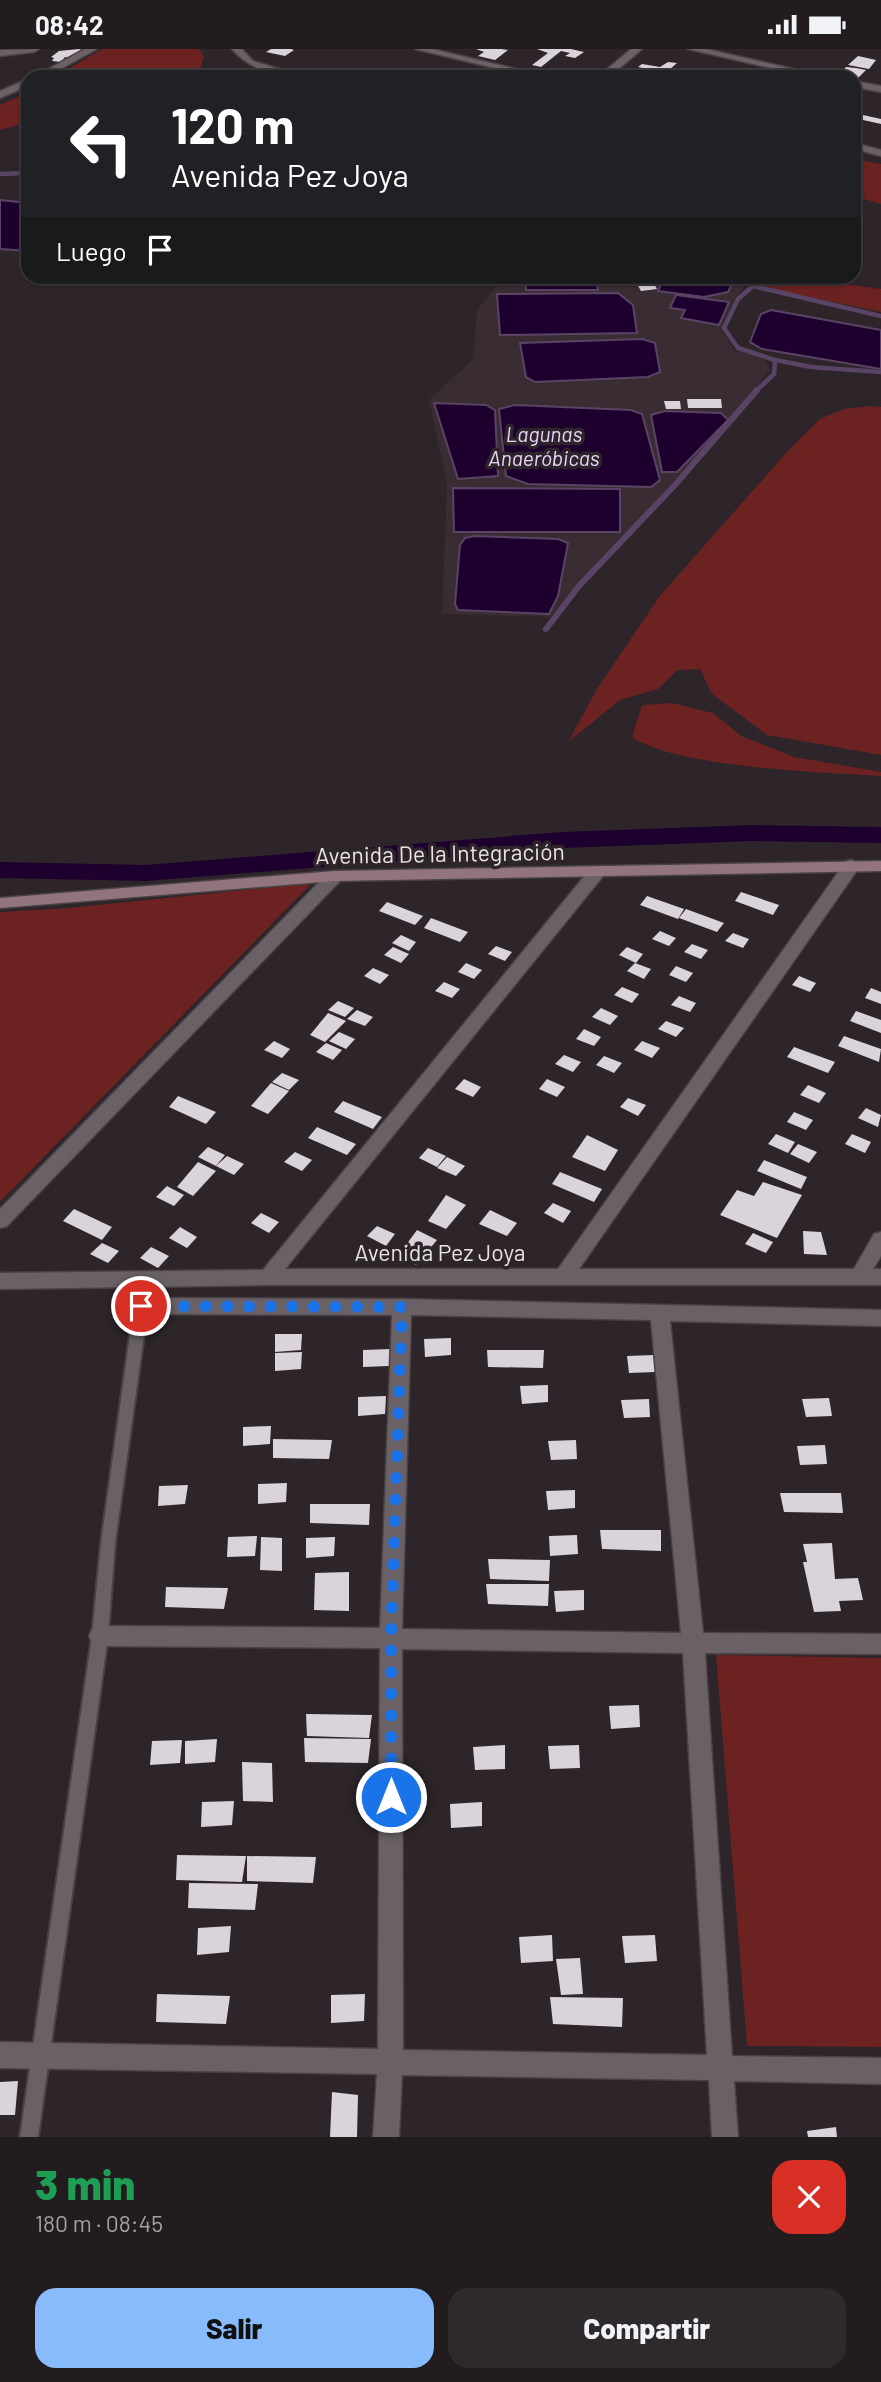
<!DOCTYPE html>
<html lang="es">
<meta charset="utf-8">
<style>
body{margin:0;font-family:Barlow,sans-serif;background:#2e292c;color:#f1f3f6;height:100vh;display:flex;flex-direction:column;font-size:26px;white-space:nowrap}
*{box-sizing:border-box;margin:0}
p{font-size:23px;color:#a2a1a4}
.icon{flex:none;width:38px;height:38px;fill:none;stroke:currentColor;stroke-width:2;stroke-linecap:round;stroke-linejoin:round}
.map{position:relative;height:2088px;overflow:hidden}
.sheet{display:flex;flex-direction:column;background:#221c1f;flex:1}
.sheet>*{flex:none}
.guide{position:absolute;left:21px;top:21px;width:840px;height:214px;border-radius:21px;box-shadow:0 2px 5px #0004,0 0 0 2px #3f3a3d;background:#202124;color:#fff;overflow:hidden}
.pin{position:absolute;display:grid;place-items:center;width:60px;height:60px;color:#fff;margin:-30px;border:4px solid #fff;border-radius:50%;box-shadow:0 2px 7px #0007}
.me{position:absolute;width:77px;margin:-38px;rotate:0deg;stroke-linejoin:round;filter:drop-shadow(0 0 5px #0008)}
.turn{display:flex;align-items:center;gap:24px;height:147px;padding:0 35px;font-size:32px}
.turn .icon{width:91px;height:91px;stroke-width:2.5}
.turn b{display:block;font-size:49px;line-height:60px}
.then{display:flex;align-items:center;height:66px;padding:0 35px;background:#0003;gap:14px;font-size:26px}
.round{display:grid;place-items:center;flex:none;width:74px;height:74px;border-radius:21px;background:#2e292c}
.headline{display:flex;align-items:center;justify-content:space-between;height:119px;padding:0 35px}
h1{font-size:42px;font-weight:800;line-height:52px;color:#1e9e55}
.primary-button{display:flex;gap:14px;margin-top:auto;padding:14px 35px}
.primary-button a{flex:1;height:80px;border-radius:21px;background:#87bbfb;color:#111;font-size:28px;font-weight:800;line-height:80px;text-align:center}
.primary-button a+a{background:#2e292c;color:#f1f3f6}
.status{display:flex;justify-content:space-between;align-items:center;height:49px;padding:0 35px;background:#221c1f;direction:ltr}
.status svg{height:19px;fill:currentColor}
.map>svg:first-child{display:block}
.built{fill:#3a2c33}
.green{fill:#6b2221}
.water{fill:#1d002e;stroke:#5a4465;stroke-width:2}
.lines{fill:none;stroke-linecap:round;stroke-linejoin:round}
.stream-far1{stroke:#5a4465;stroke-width:4.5}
.stream{stroke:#5a4465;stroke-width:6}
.canal{fill:#1d002e;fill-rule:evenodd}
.building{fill:#dbd3da}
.lane-casing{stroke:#484145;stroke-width:4}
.street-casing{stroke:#484145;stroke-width:3}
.secondary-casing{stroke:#484145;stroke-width:3}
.lane{fill:#6a6166;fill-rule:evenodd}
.street{fill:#6a6166;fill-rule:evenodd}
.secondary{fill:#91747c;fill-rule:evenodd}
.route{stroke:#1a73e8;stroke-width:12;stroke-dasharray:0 21.6}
.labels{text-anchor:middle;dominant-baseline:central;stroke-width:7;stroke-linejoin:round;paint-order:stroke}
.far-water-label{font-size:21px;font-style:italic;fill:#ead3fc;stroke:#2d2529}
.street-label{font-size:23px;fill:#e8e3e5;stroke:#2d2529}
</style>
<div class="status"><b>08:42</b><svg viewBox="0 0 49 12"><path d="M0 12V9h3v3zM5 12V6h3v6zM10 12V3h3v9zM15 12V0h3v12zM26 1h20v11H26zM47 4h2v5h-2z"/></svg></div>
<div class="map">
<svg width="881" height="2088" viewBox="0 0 881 2088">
<rect width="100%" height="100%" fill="#2d2529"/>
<path class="built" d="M504 228H701L736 234 744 238 733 253 721 281 735 302 763 308 770 321 729 371 551 568 442 565 447 435 429 351 473 310 477 261Z"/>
<g class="green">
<path d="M102 0H199L204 7 198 28H55Z"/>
<path d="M28 43V73L0 81V56Z"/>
<path d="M854 110 881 115V155L854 147Z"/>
<path d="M755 228H792L881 240V263L780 242 751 231Z"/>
<path d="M870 357 881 358V706L767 686 712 645 700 620 677 621 658 640 620 651 568 693 597 640 659 548 786 404 820 370 844 360Z"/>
<path d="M672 654 713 664 741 687 794 708 881 723V727C823 723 677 719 632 688L642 656Z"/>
<path d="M312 834 0 1153V863L68 859Z"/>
<path d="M716 1606 881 1609V1998L747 1997Z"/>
</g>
<g class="water">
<path d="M0 151 28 154V202L0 200Z"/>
<path d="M664 228 732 235 728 243 704 248 658 242Z"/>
<path d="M525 231H596L598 241H526Z"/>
<path d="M618 244 633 256 637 284 500 286 497 245Z"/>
<path d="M676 246 729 253 719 276 681 269 685 261 670 259Z"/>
<path d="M771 261 881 281V320L762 300 750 293 761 265Z"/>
<path d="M642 290 655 294 660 323 648 328 535 333 526 328 520 294Z"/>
<path d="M434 354 486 356 495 361 498 427 458 430Z"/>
<path d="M515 356 631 361 642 365 660 431 651 438 528 435 506 427 499 360Z"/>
<path d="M665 362 721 364 728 371 677 423H662L651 366Z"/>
<path d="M453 439 620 440V483H454Z"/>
<path d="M475 487 558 490 568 494 558 547 549 565 458 561 455 555 460 496 465 489Z"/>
</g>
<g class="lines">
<g class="stream-far1">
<path d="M0 125 28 124"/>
<path d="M775 311 811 318 881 323"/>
<path d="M755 343 774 325 775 311 738 299 724 279 738 250 753 237 881 267"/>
</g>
<path class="stream" d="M546 580 579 537 675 436 757 341"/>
<path class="canal" d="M753 776 881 778V794L753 792 563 799 146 832 0 829V813L146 816 563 783Z"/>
</g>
<g class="building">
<path d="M79 0 83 1 69 9 65 8 61 13 52 12 54 9 51 8 59 2Z"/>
<path d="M271 0H291L294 1 285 7 266 3Z"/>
<path d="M476 0H501L508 1 495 11 478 7 484 3Z"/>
<path d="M537 0H571L584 3 575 9 565 7 570 4 561 2 541 18 532 16 548 4Z"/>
<path d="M858 7 876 11 869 20 848 16Z"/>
<path d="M668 13 677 14 661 28 652 26 656 22 638 18 642 15 660 18Z"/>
<path d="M846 18 856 19 866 21 857 30 838 26Z"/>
<path d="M854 64 881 70V75L854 69Z"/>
<path d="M653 233 657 240 641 242 637 235Z"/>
<path d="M687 350H721L722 359H688Z"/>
<path d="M664 352H680L681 360H666Z"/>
<path d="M741 843 779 856 773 866 735 852Z"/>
<path d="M647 847 684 860 678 870 640 856Z"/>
<path d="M387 853 423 867 415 876 379 862Z"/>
<path d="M686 860 724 874 717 883 679 869Z"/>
<path d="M431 869 468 883 460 893 424 879Z"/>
<path d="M660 882 676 889 669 897 652 890Z"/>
<path d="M733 884 749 890 743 899 725 892Z"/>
<path d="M401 886 416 893 409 902 392 894Z"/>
<path d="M692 895 708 901 701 910 684 903Z"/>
<path d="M496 897 512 903 505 912 488 905Z"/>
<path d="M393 898 409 905 401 914 384 906Z"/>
<path d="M627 898 643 905 636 914 619 906Z"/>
<path d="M466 914 482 921 474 930 458 923Z"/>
<path d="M635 914 651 920 644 930 627 922Z"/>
<path d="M676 917 693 924 686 933 669 926Z"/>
<path d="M373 919 389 926 380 935 364 927Z"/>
<path d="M799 927 816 934 810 943 792 936Z"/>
<path d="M444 933 460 940 452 949 435 942Z"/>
<path d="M622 938 639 945 632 954 614 946Z"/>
<path d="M871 939 881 943V955L865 949Z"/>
<path d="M679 947 696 954 690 963 671 956Z"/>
<path d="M338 952 354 959 345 968 328 961Z"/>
<path d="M601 959 618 967 610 976 592 968Z"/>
<path d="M357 961 373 968 365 977 347 970Z"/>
<path d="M856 962 881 971V984L850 972Z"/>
<path d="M328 964 346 972 325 993 310 986Z"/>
<path d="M666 972 684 979 676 988 658 980Z"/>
<path d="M584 980 601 988 594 997 576 990Z"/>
<path d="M339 983 355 990 346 1000 329 992Z"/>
<path d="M844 987 881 1000 879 1013 838 997Z"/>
<path d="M274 992 290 1000 282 1009 264 1001Z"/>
<path d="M642 992 660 999 652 1009 634 1001Z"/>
<path d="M326 994 342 1001 333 1011 316 1003Z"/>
<path d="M794 998 835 1013 828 1024 787 1008Z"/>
<path d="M564 1006 581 1013 573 1023 555 1015Z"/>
<path d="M604 1007 622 1014 614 1024 596 1016Z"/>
<path d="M282 1024 299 1031 289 1041 272 1033Z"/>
<path d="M464 1030 481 1038 473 1048 455 1040Z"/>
<path d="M547 1030 565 1038 557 1048 539 1040Z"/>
<path d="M271 1034 289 1042 268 1065 251 1057Z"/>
<path d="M808 1036 826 1044 819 1054 800 1046Z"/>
<path d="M178 1047 216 1063 206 1075 169 1058Z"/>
<path d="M628 1049 646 1056 638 1067 620 1058Z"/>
<path d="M343 1052 382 1068 373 1080 334 1063Z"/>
<path d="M866 1059 881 1066 878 1078 858 1069Z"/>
<path d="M794 1063 813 1071 806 1081 787 1073Z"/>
<path d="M317 1078 356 1095 347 1106 308 1089Z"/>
<path d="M776 1085 795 1093 788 1104 768 1095Z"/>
<path d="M852 1085 871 1093 865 1104 845 1095Z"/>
<path d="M587 1086 618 1101 605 1122 572 1108Z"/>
<path d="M798 1095 817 1103 809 1114 790 1105Z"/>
<path d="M208 1098 225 1106 216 1117 198 1108Z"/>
<path d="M428 1099 446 1107 437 1118 419 1109Z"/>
<path d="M295 1103 312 1111 302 1122 284 1113Z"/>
<path d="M227 1107 244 1115 234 1126 216 1117Z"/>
<path d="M447 1108 465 1117 456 1127 437 1119Z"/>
<path d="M764 1111 807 1128 801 1140 757 1122Z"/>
<path d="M198 1113 216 1122 193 1147 177 1138Z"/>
<path d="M560 1123 602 1140 594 1153 552 1135Z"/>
<path d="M763 1133 802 1146 777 1189 720 1166 737 1141 754 1147Z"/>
<path d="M167 1137 184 1146 174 1157 156 1148Z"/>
<path d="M446 1146 466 1156 446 1180 428 1172Z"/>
<path d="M553 1154 571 1162 563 1174 544 1164Z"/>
<path d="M74 1160 112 1178 102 1191 63 1172Z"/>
<path d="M490 1161 517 1174 507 1187 479 1175Z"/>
<path d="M261 1164 279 1173 269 1184 251 1174Z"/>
<path d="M377 1177 395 1185 386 1197 367 1187Z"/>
<path d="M180 1178 197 1188 187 1199 169 1189Z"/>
<path d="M417 1181 437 1191 416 1216 398 1207Z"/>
<path d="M803 1182 821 1183 827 1206 804 1205Z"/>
<path d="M753 1184 773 1193 766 1204 745 1195Z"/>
<path d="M102 1194 119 1202 108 1214 90 1205Z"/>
<path d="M151 1198 169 1207 158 1219 140 1209Z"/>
<path d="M275 1285H302L301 1301 275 1303Z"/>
<path d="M451 1289V1306L425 1308 424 1290Z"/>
<path d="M390 1300 389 1317 363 1318V1301Z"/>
<path d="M487 1301H544L543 1319 488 1318Z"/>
<path d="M302 1303 301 1320 275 1322V1304Z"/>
<path d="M654 1306 655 1323 629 1324 627 1307Z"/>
<path d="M548 1336V1353L522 1355 520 1337Z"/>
<path d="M386 1347 385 1365 358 1367V1348Z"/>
<path d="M829 1349 832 1367 806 1368 802 1350Z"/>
<path d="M649 1350 650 1368 624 1369 621 1351Z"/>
<path d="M271 1377 270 1395 243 1397V1378Z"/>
<path d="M273 1390 332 1391 329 1410 273 1409Z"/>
<path d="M576 1391 577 1410 551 1411 548 1392Z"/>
<path d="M825 1396 827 1415 800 1416 797 1397Z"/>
<path d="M287 1434 286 1453 258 1455V1435Z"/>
<path d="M188 1436 185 1455 158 1457 159 1437Z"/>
<path d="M575 1441V1459L548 1461 546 1442Z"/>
<path d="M780 1444H841L843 1464 784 1463Z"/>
<path d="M310 1455H370L369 1476 310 1474Z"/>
<path d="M600 1481H661V1502L602 1500Z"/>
<path d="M577 1486 578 1505 550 1507 549 1487Z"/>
<path d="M257 1487 255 1507 227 1508 228 1488Z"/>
<path d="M261 1488 282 1489V1522L260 1521Z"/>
<path d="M335 1488 334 1507 306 1509V1489Z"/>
<path d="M832 1494 835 1530 858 1529 863 1551 839 1552 841 1562 814 1563 803 1513H807L803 1495Z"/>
<path d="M488 1510 550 1511 549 1532 490 1530Z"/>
<path d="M349 1523V1562L314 1561 315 1524Z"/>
<path d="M486 1535H549L548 1557 488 1555Z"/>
<path d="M166 1538 228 1539 224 1560 165 1558Z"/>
<path d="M584 1541V1561L556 1563 554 1542Z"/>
<path d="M639 1656 640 1678 611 1680 609 1657Z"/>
<path d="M306 1665 372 1666 369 1689 307 1687Z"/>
<path d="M304 1689 371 1690 368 1714 305 1713Z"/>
<path d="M217 1690 215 1713 185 1715V1692Z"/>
<path d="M182 1691 180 1714 150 1716 152 1692Z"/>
<path d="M505 1696V1720L475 1721 473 1698Z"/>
<path d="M579 1696 580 1719 550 1720 548 1697Z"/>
<path d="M242 1713 272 1714 273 1753 243 1752Z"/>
<path d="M234 1752 232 1776 201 1778 202 1753Z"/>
<path d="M482 1753V1777L451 1779 450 1755Z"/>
<path d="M177 1806 246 1807 242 1833 176 1831Z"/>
<path d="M247 1807 316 1808 313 1834 247 1832Z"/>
<path d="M189 1834 258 1835 255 1861 188 1859Z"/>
<path d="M231 1877 229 1903 197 1906 198 1879Z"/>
<path d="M552 1886 553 1912 521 1914 519 1888Z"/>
<path d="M655 1886 657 1912 625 1914 622 1887Z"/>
<path d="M580 1909 583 1945 561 1946 556 1910Z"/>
<path d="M157 1945 230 1947 226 1975 156 1973Z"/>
<path d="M365 1945 364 1972 331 1974V1946Z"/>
<path d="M550 1948 623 1949 622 1978 553 1975Z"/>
<path d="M18 2032 15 2066H0V2033Z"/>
<path d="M332 2043 358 2046 357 2088H330Z"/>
<path d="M836 2078 837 2088H808L807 2082Z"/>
</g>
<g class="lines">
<defs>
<path id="lane" d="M141 1252 146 1253 148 1257 115 1494 108 1587 38 2088H20L92 1587 101 1494 134 1257 136 1253Z"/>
<g id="street">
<path d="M39 0 34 3 0 7V1Z"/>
<path d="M85 0H97L46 28H34Z"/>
<path d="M232 0H242L253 12 306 28C278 28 250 21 232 0Z"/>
<path d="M415 0H432L550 28H532Z"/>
<path d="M631 0H642L609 28H598Z"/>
<path d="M688 0H706L828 28H810Z"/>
<path d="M28 30V37L0 49V42Z"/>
<path d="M854 32 881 37V43L854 38Z"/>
<path d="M854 94 881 101V107L854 100Z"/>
<path d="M852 811 860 816 858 820 579 1220H854L874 1185 881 1183V1207L873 1220H881V1236H268L0 1240V1224L263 1221 591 819 597 818 605 823 603 827 285 1220H558L846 812Z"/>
<path d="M335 822 341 823 343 827 341 831 7 1177 0 1179V1160L329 823Z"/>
<path d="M141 1249 402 1250 881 1261V1277L670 1272 703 1584 881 1585V1605L705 1604 732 2007 881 2009V2035L734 2032 738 2088H712L709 2031 402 2026 399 2088H373L377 2025 0 2019V1993L378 2000 380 1599 100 1597 92 1594 89 1587 92 1580 100 1577 380 1579 392 1266 141 1265 134 1262 131 1257 134 1252ZM411 1266 651 1271 681 1584 402 1580ZM402 1600 683 1604 707 2006 403 2001Z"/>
</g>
<path id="secondary" d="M881 812V822L335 832 0 859V849L335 822Z"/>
</defs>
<use href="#lane" class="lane-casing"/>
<use href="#street" class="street-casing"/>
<use href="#secondary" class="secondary-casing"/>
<use href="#lane" class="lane"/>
<use href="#street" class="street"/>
<use href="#secondary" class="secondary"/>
</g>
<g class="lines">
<path class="route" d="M141 1257 402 1258 391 1587V1748"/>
</g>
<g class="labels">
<g class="far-water-label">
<text x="544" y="384">Lagunas<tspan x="544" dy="24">Anaeróbicas</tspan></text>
</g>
<g class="street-label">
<text transform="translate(440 804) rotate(-1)">Avenida De la Integración</text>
<text x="440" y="1203">Avenida Pez Joya</text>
</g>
</g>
</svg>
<div class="pin" style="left:141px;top:1257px;background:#d93025"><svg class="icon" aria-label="arrive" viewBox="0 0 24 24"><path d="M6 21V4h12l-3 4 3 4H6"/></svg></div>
<svg class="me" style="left:391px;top:1748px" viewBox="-20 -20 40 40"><circle r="17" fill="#1a73e8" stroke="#fff" stroke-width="3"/><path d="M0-11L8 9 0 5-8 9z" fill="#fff"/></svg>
<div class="guide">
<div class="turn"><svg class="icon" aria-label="left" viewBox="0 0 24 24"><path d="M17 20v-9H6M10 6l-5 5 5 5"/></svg><div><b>120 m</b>Avenida Pez Joya</div></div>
<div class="then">Luego<svg class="icon" aria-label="arrive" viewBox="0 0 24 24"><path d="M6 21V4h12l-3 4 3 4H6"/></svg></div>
</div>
</div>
<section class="sheet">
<div class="headline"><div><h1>3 min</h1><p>180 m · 08:45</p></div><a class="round" style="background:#d93025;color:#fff"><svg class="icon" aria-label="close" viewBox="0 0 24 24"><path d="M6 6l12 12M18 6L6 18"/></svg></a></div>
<div class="primary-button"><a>Salir</a><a>Compartir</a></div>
</section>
